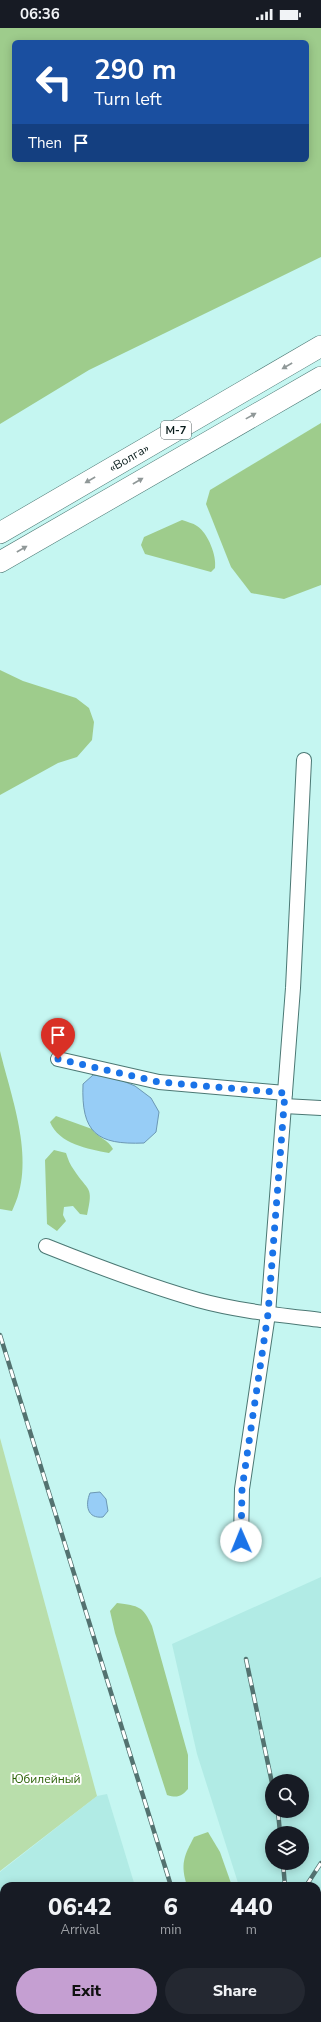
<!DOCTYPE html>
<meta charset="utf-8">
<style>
body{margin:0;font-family:"Nunito Sans",sans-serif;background:#242831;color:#f1f3f6;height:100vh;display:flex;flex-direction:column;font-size:15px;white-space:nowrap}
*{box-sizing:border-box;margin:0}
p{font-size:13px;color:#9ea1a6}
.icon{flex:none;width:22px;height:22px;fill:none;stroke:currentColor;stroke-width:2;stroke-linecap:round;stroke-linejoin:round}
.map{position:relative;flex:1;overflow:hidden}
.sheet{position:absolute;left:0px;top:1854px;width:321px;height:140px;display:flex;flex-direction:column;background:#171b24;border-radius:12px 12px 0 0;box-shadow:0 2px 10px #0003}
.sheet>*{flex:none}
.banner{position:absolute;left:12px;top:12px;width:297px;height:122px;border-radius:6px;box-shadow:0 2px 10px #0003;background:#1a4fa0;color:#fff;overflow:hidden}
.controls{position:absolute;left:265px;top:1746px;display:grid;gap:8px}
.controls a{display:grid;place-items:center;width:44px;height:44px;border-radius:50%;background:#171b24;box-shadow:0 2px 10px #0003;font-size:20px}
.pin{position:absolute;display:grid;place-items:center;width:34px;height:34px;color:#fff;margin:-41px -17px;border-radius:50% 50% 50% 0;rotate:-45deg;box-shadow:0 0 4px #0007}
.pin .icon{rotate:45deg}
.me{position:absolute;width:44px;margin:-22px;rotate:359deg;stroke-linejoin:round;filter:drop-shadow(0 0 3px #0008)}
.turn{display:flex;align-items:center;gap:14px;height:84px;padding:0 16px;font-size:18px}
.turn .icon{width:52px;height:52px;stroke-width:2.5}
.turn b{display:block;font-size:28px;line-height:34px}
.then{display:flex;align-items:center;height:38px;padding:0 16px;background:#0003;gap:8px;font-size:15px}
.eta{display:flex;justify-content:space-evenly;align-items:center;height:68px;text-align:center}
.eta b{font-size:24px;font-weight:800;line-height:28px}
.action{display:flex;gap:8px;margin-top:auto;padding:8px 16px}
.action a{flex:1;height:46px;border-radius:24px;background:#c59fd2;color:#111;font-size:16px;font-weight:800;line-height:46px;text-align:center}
.action a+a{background:#242831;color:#f1f3f6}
.status{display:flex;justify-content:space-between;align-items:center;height:28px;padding:0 20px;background:#171b24;direction:ltr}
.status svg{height:11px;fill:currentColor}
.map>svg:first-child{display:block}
.built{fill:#b1ebe5;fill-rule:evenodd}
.green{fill:#b9deab}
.forest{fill:#9ecc8c;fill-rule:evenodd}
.water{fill:#97cdf6;stroke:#6c98b4}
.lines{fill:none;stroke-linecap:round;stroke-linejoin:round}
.minor-casing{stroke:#4b7874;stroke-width:16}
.highway-casing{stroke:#4b7874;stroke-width:22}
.minor{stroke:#fff;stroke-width:14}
.highway{stroke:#fff;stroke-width:21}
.rail-casing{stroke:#537270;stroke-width:4.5}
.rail{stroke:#fff;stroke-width:3;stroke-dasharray:9;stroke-linecap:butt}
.oneway{fill:#909898}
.route{stroke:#1a73e8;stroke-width:7;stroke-dasharray:0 12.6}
.labels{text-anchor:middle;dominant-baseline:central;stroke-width:4;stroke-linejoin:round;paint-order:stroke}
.shield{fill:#fff;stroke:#525f5f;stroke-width:1}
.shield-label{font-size:11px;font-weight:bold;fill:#081b1a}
.street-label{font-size:12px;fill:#081b1a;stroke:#fff}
.park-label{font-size:12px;fill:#2a6105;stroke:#fff}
</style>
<div class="status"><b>06:36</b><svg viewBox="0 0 49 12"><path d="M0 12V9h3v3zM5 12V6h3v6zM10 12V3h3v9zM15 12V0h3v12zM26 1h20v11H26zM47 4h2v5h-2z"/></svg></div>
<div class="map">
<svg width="321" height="1994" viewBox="0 0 321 1994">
<rect width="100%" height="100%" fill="#c5f6f1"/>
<g class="built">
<path d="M321 1549V1994H261V1990H317V1858H239L197 1726 172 1616ZM272 1753H302V1783H272ZM272 1805H302V1835H272Z"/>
<path d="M107 1766 135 1858H4V1990H175L176 1994H0V1844L97 1768Z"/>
</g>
<path class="green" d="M0 1410 97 1768 0 1843Z"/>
<g class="forest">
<path d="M0 0H321V229L89 342 0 396ZM14 14H307V132H14Z"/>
<path d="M321 395V557L284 571 251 565 231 539 206 476 210 462Z"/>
<path d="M182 492C187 494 193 495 197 498 208 505 217 528 215 540L211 544 145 526 141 517 144 509Z"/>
<path d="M0 642 23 653 76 670 89 680 94 694 92 712 77 729 58 735 0 767Z"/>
<path d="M0 1023C12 1072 37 1135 12 1183L0 1181Z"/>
<path d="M56 1088 92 1101C98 1110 108 1111 113 1121L109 1125C88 1121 59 1116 50 1094Z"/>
<path d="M54 1122 66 1125C68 1131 70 1137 74 1142 88 1164 94 1157 87 1187L80 1186 73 1178 64 1179 63 1187 66 1193 57 1203 47 1196 45 1132Z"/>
<path d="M117 1575C139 1578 143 1578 152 1598L188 1727V1761C181 1769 177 1770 167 1767L115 1605 110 1583Z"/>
<path d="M208 1804 220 1824 232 1858H187C180 1836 184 1828 194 1809Z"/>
<path d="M225 1990H256V1994H226Z"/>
</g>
<g class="water">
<path d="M93 1047 116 1050 135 1058 151 1070 159 1084 156 1104 144 1115C97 1117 81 1105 83 1056Z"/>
<path d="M100 1464 106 1471 108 1483 103 1489C87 1491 85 1477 90 1465Z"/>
</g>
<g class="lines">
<defs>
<g id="minor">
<path d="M58 1031 159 1054 285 1065"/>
<path d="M284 1078 321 1080"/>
<path d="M46 1218C96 1238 146 1257 198 1272 238 1283 280 1287 321 1292"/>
<path d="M241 1513 242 1461 268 1286 293 960 304 732"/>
</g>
<g id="highway">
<path d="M0 505 321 318"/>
<path d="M0 534 321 349"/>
</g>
</defs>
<use href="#minor" class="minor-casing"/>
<use href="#highway" class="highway-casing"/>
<use href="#minor" class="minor"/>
<use href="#highway" class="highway"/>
<defs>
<g id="rail">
<path d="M0 1307 171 1858"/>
<path d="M246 1631 272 1755"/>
<path d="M278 1783 280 1805"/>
<path d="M283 1835 285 1858"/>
<path d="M306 1858 321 1835"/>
<path d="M317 1896 321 1889"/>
<path d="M210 1990 211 1994"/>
<path d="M266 1990V1994"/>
<path d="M282 1994V1990"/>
</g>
</defs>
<use href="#rail" class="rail-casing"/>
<use href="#rail" class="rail"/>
</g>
<defs><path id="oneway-solid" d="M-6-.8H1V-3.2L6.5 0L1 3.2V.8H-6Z"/></defs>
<g class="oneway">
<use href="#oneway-solid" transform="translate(287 338) rotate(150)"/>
<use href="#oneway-solid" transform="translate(251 388) rotate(-29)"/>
<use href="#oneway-solid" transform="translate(90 452) rotate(150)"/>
<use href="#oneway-solid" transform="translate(138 453) rotate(-30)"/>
<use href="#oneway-solid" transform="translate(22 521) rotate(-30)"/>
</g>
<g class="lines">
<path class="route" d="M58 1031 159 1054 285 1065 268 1286 242 1461 241 1513"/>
</g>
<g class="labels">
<rect class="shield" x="161" y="393" width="30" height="18" rx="3"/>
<g class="shield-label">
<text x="176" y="402">М-7</text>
</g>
<g class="street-label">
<text transform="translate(129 430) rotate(-30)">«Волга»</text>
</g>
<g class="park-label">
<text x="46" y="1751">Юбилейный</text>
</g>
</g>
</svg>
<div class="controls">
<a><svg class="icon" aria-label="search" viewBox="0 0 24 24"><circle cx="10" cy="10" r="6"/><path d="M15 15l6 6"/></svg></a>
<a><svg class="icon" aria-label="layers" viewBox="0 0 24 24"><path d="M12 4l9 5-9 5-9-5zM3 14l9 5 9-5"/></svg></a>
</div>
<div class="pin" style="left:58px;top:1031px;background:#d93025"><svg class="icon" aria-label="arrive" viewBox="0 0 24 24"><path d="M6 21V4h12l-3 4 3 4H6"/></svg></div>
<svg class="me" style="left:241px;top:1513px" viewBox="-20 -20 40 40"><circle r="19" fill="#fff"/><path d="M0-13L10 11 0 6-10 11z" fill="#1a73e8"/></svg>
<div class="banner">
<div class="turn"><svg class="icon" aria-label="left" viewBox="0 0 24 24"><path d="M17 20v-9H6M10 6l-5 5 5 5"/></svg><div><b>290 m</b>Turn left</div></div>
<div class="then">Then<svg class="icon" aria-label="arrive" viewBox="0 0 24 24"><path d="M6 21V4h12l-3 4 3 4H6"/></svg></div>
</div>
<section class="sheet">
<div class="eta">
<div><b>06:42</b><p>Arrival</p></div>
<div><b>6</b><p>min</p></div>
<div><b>440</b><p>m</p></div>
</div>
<div class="action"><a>Exit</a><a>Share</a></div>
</section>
</div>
